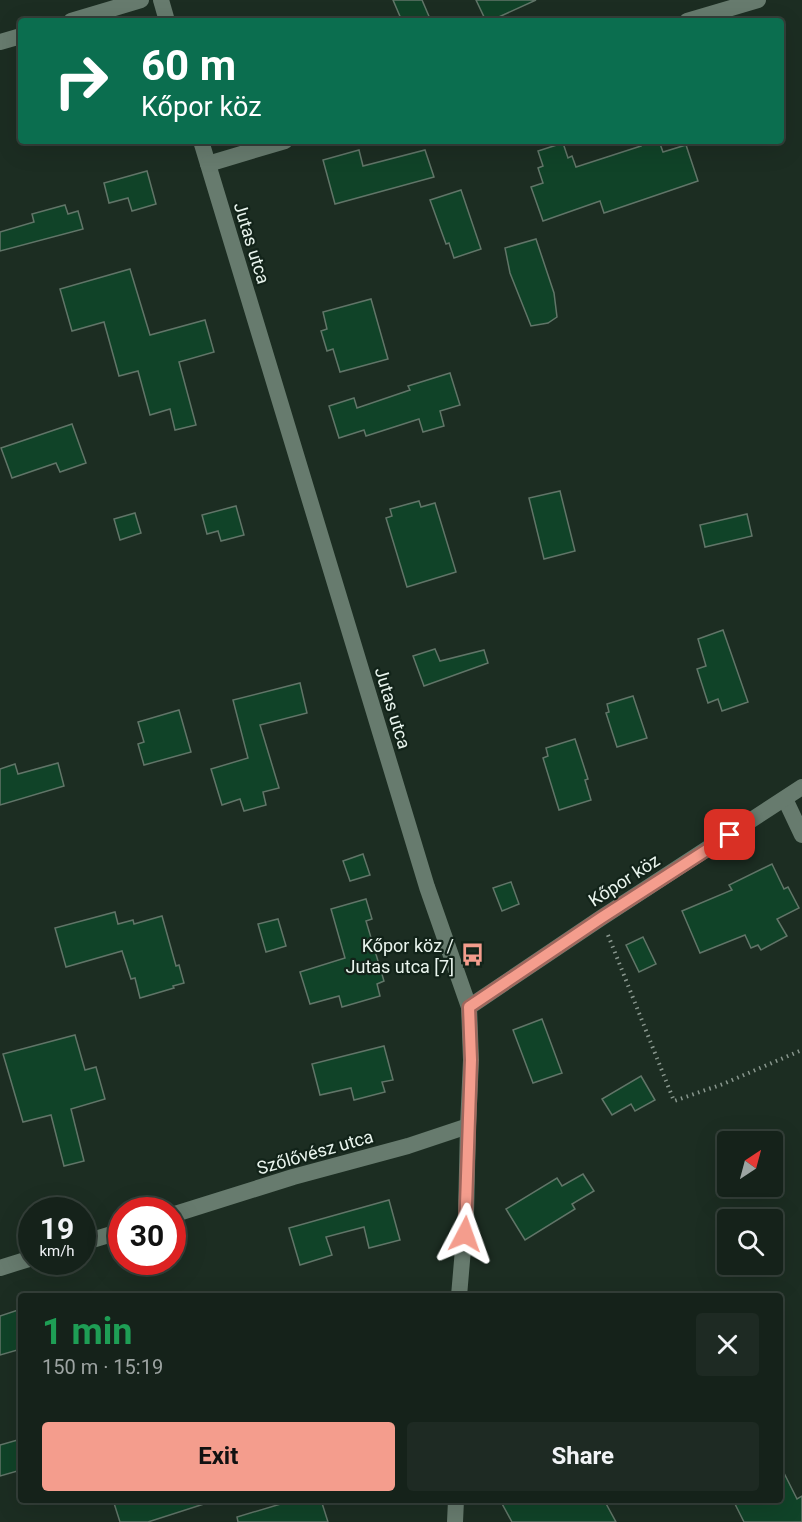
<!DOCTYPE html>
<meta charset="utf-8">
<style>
body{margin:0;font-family:Roboto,sans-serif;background:#1e2a23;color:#f1f3f6;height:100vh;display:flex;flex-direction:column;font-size:22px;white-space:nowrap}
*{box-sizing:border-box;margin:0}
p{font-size:20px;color:#9da4a2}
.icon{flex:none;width:33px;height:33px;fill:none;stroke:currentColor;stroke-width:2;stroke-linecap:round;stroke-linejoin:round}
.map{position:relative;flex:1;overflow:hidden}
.sheet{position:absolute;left:18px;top:1293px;width:765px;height:210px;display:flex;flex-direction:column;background:#15221a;border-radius:6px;box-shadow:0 6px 24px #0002,0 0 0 2px #343f39}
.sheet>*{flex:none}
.top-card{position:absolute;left:18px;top:18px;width:766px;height:126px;border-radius:6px;box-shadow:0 6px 24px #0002,0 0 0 2px #343f39;background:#0b6e4f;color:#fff;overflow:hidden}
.needle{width:39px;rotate:36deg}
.fabs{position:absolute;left:717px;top:1131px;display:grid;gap:12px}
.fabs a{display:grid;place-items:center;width:66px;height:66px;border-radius:6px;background:#15221a;box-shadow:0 6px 24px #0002,0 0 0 2px #343f39;font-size:30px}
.speed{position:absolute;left:18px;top:1197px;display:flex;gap:12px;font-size:30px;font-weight:700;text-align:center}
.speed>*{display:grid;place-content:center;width:78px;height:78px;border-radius:50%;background:#15221a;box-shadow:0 6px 24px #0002,0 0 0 2px #343f39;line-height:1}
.speed small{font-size:15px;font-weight:400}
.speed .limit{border:9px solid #d22;background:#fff;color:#111}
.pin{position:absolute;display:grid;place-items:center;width:51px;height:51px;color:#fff;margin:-26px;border-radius:12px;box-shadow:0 3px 9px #0006}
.me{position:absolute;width:66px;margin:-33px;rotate:4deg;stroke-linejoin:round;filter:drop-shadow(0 0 4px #0008)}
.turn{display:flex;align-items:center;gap:21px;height:126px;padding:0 24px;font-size:27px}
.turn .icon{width:78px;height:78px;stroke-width:2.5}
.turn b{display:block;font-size:42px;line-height:51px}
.round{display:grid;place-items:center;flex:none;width:63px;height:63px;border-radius:6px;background:#1e2a23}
.head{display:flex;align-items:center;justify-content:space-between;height:102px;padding:0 24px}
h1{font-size:36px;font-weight:700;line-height:45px;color:#1e9e55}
.button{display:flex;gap:12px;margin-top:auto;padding:12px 24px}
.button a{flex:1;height:69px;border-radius:6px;background:#f49d8d;color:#111;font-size:24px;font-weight:700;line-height:69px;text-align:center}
.button a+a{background:#1e2a23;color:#f1f3f6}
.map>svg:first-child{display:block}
.building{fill:#104328;stroke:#617568;stroke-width:1.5}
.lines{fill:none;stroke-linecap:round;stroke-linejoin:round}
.path{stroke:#89978e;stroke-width:4;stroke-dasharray:1.5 4.5;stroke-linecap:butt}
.minor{stroke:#677b6e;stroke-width:16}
.route-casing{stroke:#9f665c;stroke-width:15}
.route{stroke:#f49d8d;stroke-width:10}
.labels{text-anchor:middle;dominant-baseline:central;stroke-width:4.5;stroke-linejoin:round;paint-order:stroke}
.street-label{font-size:18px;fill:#e9f4ed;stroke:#122319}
.poi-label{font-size:18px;fill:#e9f4ed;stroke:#122319;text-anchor:end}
</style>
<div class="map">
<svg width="802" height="1522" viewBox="0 0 802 1522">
<rect width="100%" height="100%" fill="#1c2d22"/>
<g class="building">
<path d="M393 0H422L431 21H402Z"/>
<path d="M476 0H536L490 21H486Z"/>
<path d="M639 141H659L663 152 686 145 698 181 604 213 600 201 543 221 531 187 543 183 538 168 543 166 538 151 563 143 568 158 572 156 576 167 641 146Z"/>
<path d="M359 150 363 166 425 150 434 177 335 204 323 160Z"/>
<path d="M147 171 156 204 132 211 128 198 109 203 104 183Z"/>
<path d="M461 190 481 249 454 258 449 243 446 244 430 200Z"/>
<path d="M65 205 68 214 78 211 83 229 0 251V232L34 222 32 214Z"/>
<path d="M536 239 554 293 557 317 548 323 531 326 510 273 505 248Z"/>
<path d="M130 269 150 335 205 320 214 352 179 362 196 425 175 430 170 409 150 415 138 371 119 376 104 322 72 331 60 289Z"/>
<path d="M371 299 388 359 340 372 333 349 327 351 321 331 327 329 323 312Z"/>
<path d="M450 373 460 405 440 411 444 426 423 432 419 419 366 436 364 430 339 438 329 406 354 398 357 408 410 390 408 386Z"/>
<path d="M72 424 86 463 60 472 56 463 12 478 1 448Z"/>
<path d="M560 491 575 551 544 559 529 498Z"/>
<path d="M419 501 421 507 435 503 456 572 407 587 386 518 392 516 390 509Z"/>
<path d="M236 506 244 535 221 541 218 531 207 534 202 515Z"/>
<path d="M135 513 141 533 120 540 114 519Z"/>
<path d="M747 514 752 536 705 547 700 525Z"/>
<path d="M723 630 748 702 722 711 718 699 708 703 697 669 706 666 698 639Z"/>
<path d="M435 649 440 661 484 650 488 663 424 686 413 656Z"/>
<path d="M300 683 307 713 260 725 279 788 263 792 266 805 244 811 240 799 222 805 211 769 248 758 233 700Z"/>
<path d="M633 696 647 738 617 747 606 713 609 712 607 704Z"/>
<path d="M179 710 191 752 144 765 138 744 144 742 138 722Z"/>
<path d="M575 739 588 779 585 780 591 800 559 810 543 758 548 756 546 748Z"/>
<path d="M58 763 64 786 0 805V769L15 764 18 774Z"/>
<path d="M363 854 370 875 350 881 343 861Z"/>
<path d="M772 864 784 889 788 887 799 908 777 919 787 936 761 950 758 945 751 948 745 935 700 953 682 911 732 890 729 885Z"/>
<path d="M511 882 519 904 502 911 493 888Z"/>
<path d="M366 899 372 919 366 921 384 981 377 984 380 996 342 1007 339 996 310 1004 300 972 345 958 331 909Z"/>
<path d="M115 912 118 924 133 920 134 924 162 916 176 966 179 965 184 983 173 986 174 988 140 998 135 978 131 979 122 951 66 967 55 928Z"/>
<path d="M278 919 286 946 266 952 258 924Z"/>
<path d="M643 937 656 964 639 972 626 945Z"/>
<path d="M542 1019 562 1073 533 1083 513 1030Z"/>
<path d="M75 1035 85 1070 96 1067 105 1099 71 1109 84 1161 64 1166 51 1115 23 1122 3 1054Z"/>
<path d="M384 1046 393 1080 382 1082 385 1092 354 1100 351 1088 320 1095 312 1064Z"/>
<path d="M641 1076 655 1100 635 1111 631 1104 612 1115 602 1099Z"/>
<path d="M583 1174 594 1191 572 1204 575 1209 525 1240 506 1209 557 1178 562 1186Z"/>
<path d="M389 1200 400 1240 369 1248 364 1227 326 1237 332 1255 300 1265 289 1228Z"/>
<path d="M21 1309V1349L0 1355V1316Z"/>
<path d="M21 1439V1470L0 1476V1445Z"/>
<path d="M780 1465 797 1499 802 1496V1522H744L733 1500H780Z"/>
<path d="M113 1500H203L204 1504 148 1522H120Z"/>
<path d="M294 1500H321L328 1522H238L237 1517Z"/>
<path d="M500 1500H604L616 1522H512Z"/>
</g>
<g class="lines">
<path class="path" d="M608 935 674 1101 723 1084 802 1050"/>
<g class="minor">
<path d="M161 0 167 21"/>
<path d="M71 21 141 0"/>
<path d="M687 21 758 0"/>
<path d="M0 42 21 36"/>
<path d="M201 141 427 887 469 1007 471 1060 468 1126 466 1214 459 1296"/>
<path d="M208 164 285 141"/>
<path d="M785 799 802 835"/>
<path d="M469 1007 601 918 802 787"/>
<path d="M172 1215 293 1177 408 1146 468 1126"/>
<path d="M82 1243 122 1231"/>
<path d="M0 1268 32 1258"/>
<path d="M455 1522 456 1500"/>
</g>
</g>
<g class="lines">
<defs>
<path id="route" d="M465 1234 471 1060 469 1007 601 918 730 835"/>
</defs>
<use href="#route" class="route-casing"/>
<use href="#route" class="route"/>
</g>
<defs>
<symbol id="bus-bare" viewBox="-9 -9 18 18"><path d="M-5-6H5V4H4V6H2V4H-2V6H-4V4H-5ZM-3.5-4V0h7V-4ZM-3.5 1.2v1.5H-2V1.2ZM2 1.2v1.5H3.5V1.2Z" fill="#f49d8d" stroke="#122319" stroke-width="2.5" paint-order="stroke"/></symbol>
</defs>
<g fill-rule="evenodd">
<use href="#bus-bare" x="456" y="938" width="33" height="33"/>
</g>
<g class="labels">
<g class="street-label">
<text transform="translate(252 243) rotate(73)">Jutas utca</text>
<text transform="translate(393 708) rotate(73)">Jutas utca</text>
<text transform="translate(624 880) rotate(-33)">Kőpor köz</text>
<text transform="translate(315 1152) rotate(-16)">Szőlővész utca</text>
</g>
<g class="poi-label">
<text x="454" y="945">Kőpor köz /<tspan x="454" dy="21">Jutas utca [7]</tspan></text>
</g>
</g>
</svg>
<div class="fabs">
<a><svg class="needle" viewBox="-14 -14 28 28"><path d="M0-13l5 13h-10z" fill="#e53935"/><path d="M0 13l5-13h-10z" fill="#9da4a2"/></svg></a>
<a><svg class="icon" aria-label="search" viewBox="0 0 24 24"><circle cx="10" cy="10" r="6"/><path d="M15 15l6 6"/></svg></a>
</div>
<div class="speed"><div>19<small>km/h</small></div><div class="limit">30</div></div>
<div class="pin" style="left:730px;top:835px;background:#d93025"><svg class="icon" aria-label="arrive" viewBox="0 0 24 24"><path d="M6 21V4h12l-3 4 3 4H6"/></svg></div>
<svg class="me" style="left:465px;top:1234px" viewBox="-20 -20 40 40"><path d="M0-17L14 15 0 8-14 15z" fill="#f49d8d" stroke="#fff" stroke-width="4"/></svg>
<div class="top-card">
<div class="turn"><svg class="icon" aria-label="right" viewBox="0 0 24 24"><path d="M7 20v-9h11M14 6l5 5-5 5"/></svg><div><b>60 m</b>Kőpor köz</div></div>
</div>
<section class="sheet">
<div class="head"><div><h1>1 min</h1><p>150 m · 15:19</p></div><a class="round"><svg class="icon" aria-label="close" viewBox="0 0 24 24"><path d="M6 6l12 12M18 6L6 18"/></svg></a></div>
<div class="button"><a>Exit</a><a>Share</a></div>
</section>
</div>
